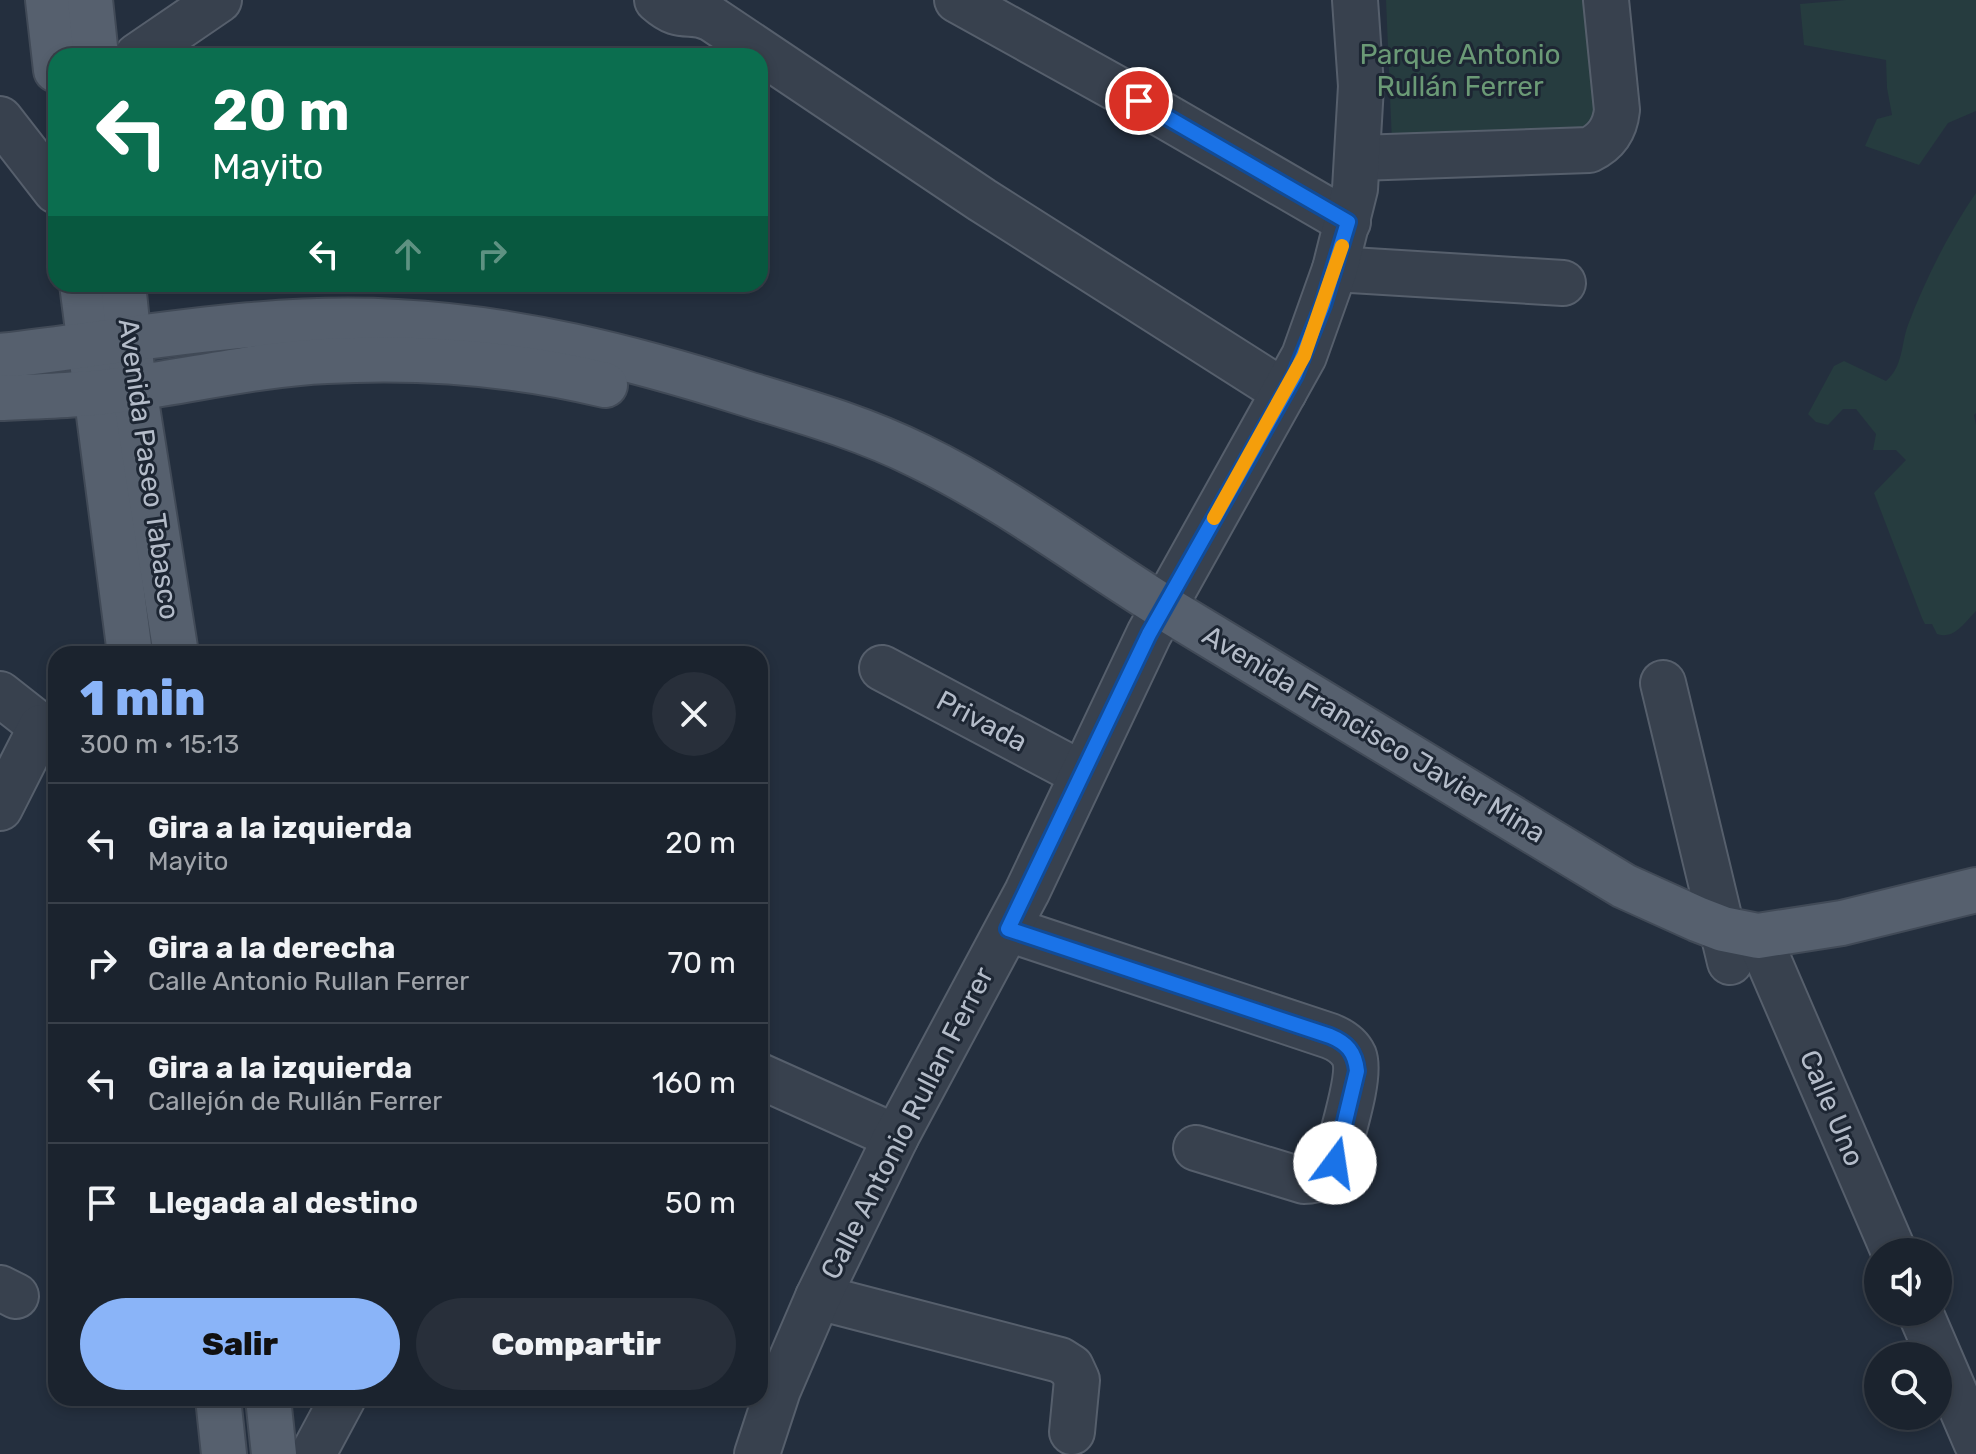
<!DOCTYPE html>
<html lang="es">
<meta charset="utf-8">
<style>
body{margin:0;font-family:Rubik,sans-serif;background:#282f3a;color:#f1f3f6;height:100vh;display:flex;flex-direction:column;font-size:30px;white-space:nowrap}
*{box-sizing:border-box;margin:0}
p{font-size:26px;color:#a0a4aa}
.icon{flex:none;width:44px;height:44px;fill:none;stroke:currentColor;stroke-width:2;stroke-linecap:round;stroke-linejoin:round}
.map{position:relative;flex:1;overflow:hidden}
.sheet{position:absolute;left:48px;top:646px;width:720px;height:760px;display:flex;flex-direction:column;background:#1b232e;border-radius:24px;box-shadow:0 4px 12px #0003,0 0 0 2px #39404a}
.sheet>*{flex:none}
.banner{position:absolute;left:48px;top:48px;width:720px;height:244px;border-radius:24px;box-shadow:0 4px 12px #0003,0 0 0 2px #39404a;background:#0b6e4f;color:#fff;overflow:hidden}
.fabs{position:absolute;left:1864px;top:1238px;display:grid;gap:16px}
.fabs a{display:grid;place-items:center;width:88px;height:88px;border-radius:50%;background:#1b232e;box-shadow:0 4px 12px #0003,0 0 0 2px #39404a;font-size:40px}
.pin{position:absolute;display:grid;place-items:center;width:68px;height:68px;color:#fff;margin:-34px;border:4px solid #fff;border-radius:50%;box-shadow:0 2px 8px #0007}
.me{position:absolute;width:88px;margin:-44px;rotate:14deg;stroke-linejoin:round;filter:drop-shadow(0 0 6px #0008)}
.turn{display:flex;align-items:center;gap:28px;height:168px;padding:0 32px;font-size:36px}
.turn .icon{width:104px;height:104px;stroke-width:2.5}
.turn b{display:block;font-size:56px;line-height:68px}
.lanes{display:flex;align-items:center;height:76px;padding:0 32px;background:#0003;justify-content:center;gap:40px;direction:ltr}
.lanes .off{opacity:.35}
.round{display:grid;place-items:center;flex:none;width:84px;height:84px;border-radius:42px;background:#282f3a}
.head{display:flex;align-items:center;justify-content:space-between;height:136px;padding:0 32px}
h1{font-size:48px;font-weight:800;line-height:60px;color:#8ab4f8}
.primary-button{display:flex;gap:16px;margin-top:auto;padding:16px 32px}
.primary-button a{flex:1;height:92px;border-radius:48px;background:#8ab4f8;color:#111;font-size:32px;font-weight:800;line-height:92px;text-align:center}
.primary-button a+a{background:#282f3a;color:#f1f3f6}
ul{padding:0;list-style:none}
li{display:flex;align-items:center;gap:24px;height:120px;padding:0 32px;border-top:2px solid #39404a}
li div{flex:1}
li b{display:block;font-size:30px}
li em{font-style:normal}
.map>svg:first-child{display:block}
.green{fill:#263c3f}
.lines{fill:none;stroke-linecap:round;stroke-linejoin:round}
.minor-casing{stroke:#565f6c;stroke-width:48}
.major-casing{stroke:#414a57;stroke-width:48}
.minor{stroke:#38414e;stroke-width:44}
.major{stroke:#56606e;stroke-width:44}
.route-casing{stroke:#114b97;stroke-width:20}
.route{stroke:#1a73e8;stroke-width:14}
.slow{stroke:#f59e0b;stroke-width:14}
.labels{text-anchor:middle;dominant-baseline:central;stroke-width:6;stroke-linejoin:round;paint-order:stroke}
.park-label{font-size:28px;fill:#6b9a76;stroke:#1d2633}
.street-label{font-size:28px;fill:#b4bcc9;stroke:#1d2633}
</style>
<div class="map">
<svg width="1976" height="1454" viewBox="0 0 1976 1454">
<rect width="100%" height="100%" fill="#242f3e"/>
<g class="green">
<path d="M1386 0H1601L1595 130 1392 143Z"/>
<path d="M1846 0H1976V111L1948 123 1919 165 1865 146 1877 119 1892 115 1887 88 1886 60 1804 45 1800 4Z"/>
<path d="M1976 193V413L1974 415 1976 425V611C1964 623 1954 640 1937 634L1932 624H1925L1922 618 1874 493 1906 460 1896 450H1873L1876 434 1856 409H1843L1828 425 1816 422 1808 414 1834 366 1844 361 1886 381C1903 367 1901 344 1908 325 1925 280 1949 232 1976 193Z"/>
</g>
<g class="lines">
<defs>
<g id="minor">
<path d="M657 0C683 23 688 7 712 19L982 200 1284 392"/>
<path d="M957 0 1139 101 1348 222"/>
<path d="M137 56 219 0"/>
<path d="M0 119 56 191"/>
<path d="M1358 158 1589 150C1606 142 1615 129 1617 110L1606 0"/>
<path d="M1335 269 1563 283"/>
<path d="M882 668 1082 774"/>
<path d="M1663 683 1730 962"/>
<path d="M0 694 56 738"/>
<path d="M0 808 41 727"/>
<path d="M1008 929 1330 1036C1340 1040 1349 1045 1354 1056 1362 1076 1340 1140 1335 1163 1328 1175 1318 1181 1304 1181L1196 1148"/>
<path d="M1758 936 1894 1252"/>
<path d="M760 1076 896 1137"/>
<path d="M0 1288 16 1296"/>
<path d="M818 1297 1060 1360 1071 1367 1077 1380 1072 1432"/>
<path d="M1920 1312 1976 1442"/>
<path d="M313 1454 343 1398"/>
<path d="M757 1454 778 1390 818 1297 896 1137 1027 892 1149 634 1304 356 1335 269 1355 189 1361 86 1355 0"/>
</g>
<g id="major">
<path d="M48 0 56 70"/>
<path d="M90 0 96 56"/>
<path d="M82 284 130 654"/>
<path d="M123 284 134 388 176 654"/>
<path d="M0 356C132 341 263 314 397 322 516 328 631 357 744 393 803 411 863 428 919 456 1012 501 1095 566 1183 619 1330 708 1477 797 1624 886L1697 919 1723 929 1758 936 1842 923 1976 890"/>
<path d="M0 398C45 396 90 395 134 388 198 379 262 364 327 361 421 356 514 363 605 385"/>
<path d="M218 1398 224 1454"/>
<path d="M268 1398 274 1454"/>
</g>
</defs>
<use href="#minor" class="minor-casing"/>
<use href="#major" class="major-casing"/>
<use href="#minor" class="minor"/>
<use href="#major" class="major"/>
</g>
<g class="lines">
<defs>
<path id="route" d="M1139 101 1348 222 1323 305 1295 375 1149 634 1008 929 1330 1036C1347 1043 1355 1052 1357 1071L1335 1163"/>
</defs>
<use href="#route" class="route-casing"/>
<use href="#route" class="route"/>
<path class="slow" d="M1214 518 1304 356 1342 246"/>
</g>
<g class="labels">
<g class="park-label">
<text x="1460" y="54">Parque Antonio<tspan x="1460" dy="32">Rullán Ferrer</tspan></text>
</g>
<g class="street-label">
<text transform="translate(149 469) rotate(82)">Avenida Paseo Tabasco</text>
<text transform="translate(982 721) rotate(28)">Privada</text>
<text transform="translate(1374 734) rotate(31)">Avenida Francisco Javier Mina</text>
<text transform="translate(1832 1108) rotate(67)">Calle Uno</text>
<text transform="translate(907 1123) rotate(-63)">Calle Antonio Rullan Ferrer</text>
</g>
</g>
</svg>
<div class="fabs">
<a><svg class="icon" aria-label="sound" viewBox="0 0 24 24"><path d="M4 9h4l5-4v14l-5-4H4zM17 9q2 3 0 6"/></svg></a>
<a><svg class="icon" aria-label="search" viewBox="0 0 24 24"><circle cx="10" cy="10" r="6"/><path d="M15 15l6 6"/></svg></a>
</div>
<div class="pin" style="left:1139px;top:101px;background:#d93025"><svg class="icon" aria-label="arrive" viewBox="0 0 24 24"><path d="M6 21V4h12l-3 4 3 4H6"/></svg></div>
<svg class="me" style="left:1335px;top:1163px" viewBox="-20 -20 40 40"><circle r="19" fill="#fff"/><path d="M0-13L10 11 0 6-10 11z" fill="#1a73e8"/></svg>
<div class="banner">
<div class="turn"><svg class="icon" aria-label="left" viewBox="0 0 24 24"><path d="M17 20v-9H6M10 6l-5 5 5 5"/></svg><div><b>20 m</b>Mayito</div></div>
<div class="lanes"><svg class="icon" aria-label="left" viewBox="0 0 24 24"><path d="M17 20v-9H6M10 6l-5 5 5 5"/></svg><svg class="icon off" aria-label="ahead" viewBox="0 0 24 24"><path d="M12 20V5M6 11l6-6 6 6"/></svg><svg class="icon off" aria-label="right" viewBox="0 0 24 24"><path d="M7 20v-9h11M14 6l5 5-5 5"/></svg></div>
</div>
<section class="sheet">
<div class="head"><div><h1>1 min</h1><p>300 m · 15:13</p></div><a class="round"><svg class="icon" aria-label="close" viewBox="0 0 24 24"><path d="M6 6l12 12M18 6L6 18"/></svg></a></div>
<ul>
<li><svg class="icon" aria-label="left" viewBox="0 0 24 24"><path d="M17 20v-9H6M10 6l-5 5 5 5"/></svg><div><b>Gira a la izquierda</b><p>Mayito</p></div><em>20 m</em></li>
<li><svg class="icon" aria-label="right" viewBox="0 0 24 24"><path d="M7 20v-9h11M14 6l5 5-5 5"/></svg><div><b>Gira a la derecha</b><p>Calle Antonio Rullan Ferrer</p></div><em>70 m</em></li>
<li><svg class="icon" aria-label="left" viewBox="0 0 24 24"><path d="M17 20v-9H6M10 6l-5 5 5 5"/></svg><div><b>Gira a la izquierda</b><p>Callejón de Rullán Ferrer</p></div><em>160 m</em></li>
<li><svg class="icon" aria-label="arrive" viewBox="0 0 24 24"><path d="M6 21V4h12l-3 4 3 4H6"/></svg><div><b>Llegada al destino</b></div><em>50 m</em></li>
</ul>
<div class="primary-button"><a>Salir</a><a>Compartir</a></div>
</section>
</div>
